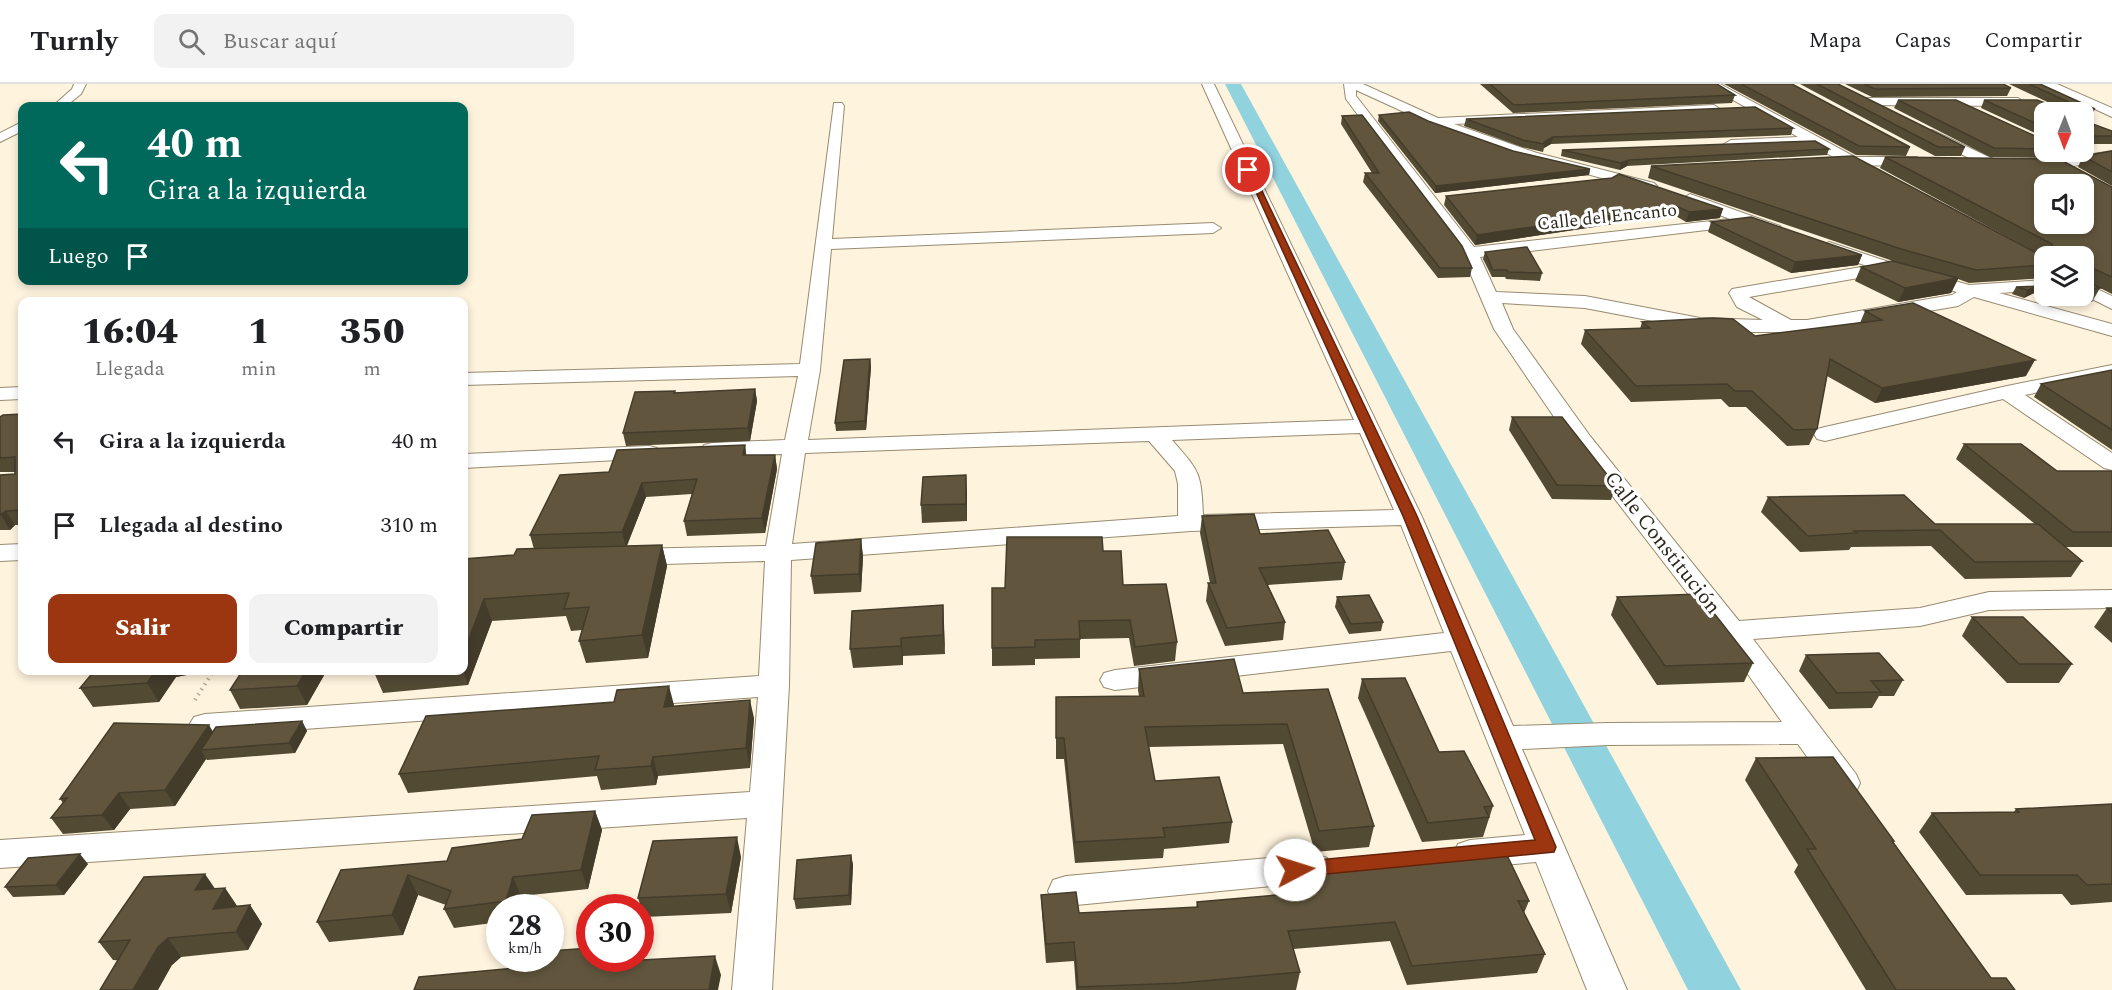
<!DOCTYPE html>
<html lang="es">
<meta charset="utf-8">
<style>
body{margin:0;font-family:Spectral,serif;background:#f2f2f2;color:#202124;height:100vh;display:flex;flex-direction:column;font-size:22px;white-space:nowrap}
*{box-sizing:border-box;margin:0}
p{font-size:20px;color:#757577}
.icon{flex:none;width:33px;height:33px;fill:none;stroke:currentColor;stroke-width:2;stroke-linecap:round;stroke-linejoin:round}
.map{position:relative;flex:1;overflow:hidden}
.details{position:absolute;left:18px;top:213px;width:450px;height:378px;display:flex;flex-direction:column;background:#fff;border-radius:12px;box-shadow:0 3px 9px #0003}
.details>*{flex:none}
.guide{position:absolute;left:18px;top:18px;width:450px;height:183px;border-radius:12px;box-shadow:0 3px 9px #0003;background:#00695c;color:#fff;overflow:hidden}
.needle{width:39px;rotate:181deg}
.controls{position:absolute;left:2034px;top:18px;display:grid;gap:12px}
.controls a{display:grid;place-items:center;width:60px;height:60px;border-radius:12px;background:#fff;box-shadow:0 3px 9px #0003;font-size:30px}
.speed{position:absolute;left:486px;top:810px;display:flex;gap:12px;font-size:30px;font-weight:700;text-align:center}
.speed>*{display:grid;place-content:center;width:78px;height:78px;border-radius:50%;background:#fff;box-shadow:0 3px 9px #0003;line-height:1}
.speed small{font-size:15px;font-weight:400}
.speed .limit{border:9px solid #d22;background:#fff;color:#111}
.pin{position:absolute;display:grid;place-items:center;width:51px;height:51px;color:#fff;margin:-26px;border:3px solid #fff;border-radius:50%;box-shadow:0 2px 6px #0007}
.me{position:absolute;width:66px;margin:-33px;rotate:85deg;stroke-linejoin:round;filter:drop-shadow(0 0 4px #0008)}
.turn{display:flex;align-items:center;gap:21px;height:126px;padding:0 30px;font-size:27px}
.turn .icon{width:78px;height:78px;stroke-width:2.5}
.turn b{display:block;font-size:42px;line-height:51px}
.then{display:flex;align-items:center;height:57px;padding:0 30px;background:#0003;gap:12px;font-size:22px}
.eta{display:flex;justify-content:space-evenly;align-items:center;height:102px;text-align:center}
.eta b{font-size:36px;font-weight:800;line-height:42px}
.action{display:flex;gap:12px;margin-top:auto;padding:12px 30px}
.action a{flex:1;height:69px;border-radius:12px;background:#9c3610;color:#fff;font-size:24px;font-weight:800;line-height:69px;text-align:center}
.action a+a{background:#f2f2f2;color:#202124}
ul{padding:0;list-style:none}
li{display:flex;align-items:center;gap:18px;height:84px;padding:0 30px}
li div{flex:1}
li b{display:block;font-size:22px}
li em{font-style:normal}
header{display:flex;align-items:center;gap:36px;box-sizing:border-box;height:84px;padding:0 30px;background:#fff;border-bottom:2px solid #e0e0e0}
header strong{font-size:28px}
nav{display:flex;gap:33px;margin-inline-start:auto;font-size:21px}
.search{width:420px;height:54px;background:#f2f2f2;display:flex;align-items:center;gap:15px;box-sizing:border-box;padding:0 21px;border-radius:12px;color:#757577;font-size:22px}
.map>svg:first-child{display:block}
.lines{fill:none;stroke-linecap:round;stroke-linejoin:round}
.canal{fill:#91d2df;fill-rule:evenodd}
.street-casing{stroke:#978b71;stroke-width:2}
.path{stroke:#b4ac99;stroke-width:4;stroke-dasharray:1.5 4.5;stroke-linecap:butt}
.street{fill:#fff;fill-rule:evenodd}
.wall{fill:#534a34}
.shaded-wall{fill:#443c2b}
.building{fill:#61563d;stroke:#443c2b;stroke-width:1.5;fill-rule:evenodd}
.route{fill:#9c3610;stroke:#65230a;stroke-width:1.5}
.labels{text-anchor:middle;dominant-baseline:central;stroke-width:6;stroke-linejoin:round;paint-order:stroke}
.far-street-label{font-size:18px;fill:#2c271c;stroke:#fff}
.street-label{font-size:21px;fill:#2c271c;stroke:#fff}
</style>
<header>
<strong>Turnly</strong>
<div class="search"><svg class="icon" aria-label="search" viewBox="0 0 24 24"><circle cx="10" cy="10" r="6"/><path d="M15 15l6 6"/></svg>Buscar aquí</div>
<nav><a>Mapa</a><a>Capas</a><a>Compartir</a></nav>
</header>
<div class="map">
<svg width="2112" height="906" viewBox="0 0 2112 906">
<rect width="100%" height="100%" fill="#fef3dd"/>
<g class="lines">
<path class="canal" d="M1225 0H1241L1741 906H1688Z"/>
<defs>
<g id="street">
<path d="M74 0H86L81 10 66 22H53L72 5Z"/>
<path d="M1202 0H1214L1422 433 1513 642 1608 639 1782 638 1722 554 1574 362 1494 245 1462 170 1346 15 1344 0H1363L1438 34 1714 21 1720 25 1714 29 1454 40 1537 69 1654 99 1657 102 1654 105 1649 107 1489 63 1428 39 1356 6V12L1474 163 1730 135 1685 118 1682 115 1690 110 1780 142 1782 145 1774 150 1748 141 1480 173 1496 208 1585 212 1700 234 1763 236 1737 223 1729 209 1732 205 1867 182 1823 167 1821 163 1829 158 1895 180 1969 201 2044 196V206L1999 209 2112 240V252L1974 213 1958 222 1807 248H1731L1700 246 1585 224 1502 219 1513 245 1590 352 1739 537 1920 524 1989 508 2112 506V524L1989 526 1920 542 1753 555 1856 690 1860 699 1856 708 1844 711 1832 708 1798 660 1608 661 1522 665 1627 906H1587L1536 778 1470 784 1458 780 1453 770 1458 760 1470 756 1525 751 1451 567 1115 606 1104 603 1100 596 1104 589 1115 586 1444 549 1401 441 1191 447 791 476 789 601 772 906H732L747 734 0 784V756L750 708 758 613 205 652 194 649 189 641 194 633 205 630 759 592 765 477 632 481 623 479 619 473 623 467 632 465 766 462 782 370 712 373 704 371 701 366 704 361 712 359 785 356 798 292 464 301V289L800 280 834 19H842L844 22 832 155 1213 139 1221 144 1213 149 831 165 820 286 808 356 1354 336ZM1887 189 1957 208 1952 211 1807 236H1791L1749 213ZM1360 349 1394 426 1203 431C1201 388 1200 388 1172 356ZM1149 357 1175 387 1178 400V432L792 460 805 369Z"/>
<path d="M1705 0H1720L1855 73H1917L1924 77 1917 81 1828 82 1821 78 1823 75 1835 74 1812 61 1726 63 1724 60 1731 56 1798 53Z"/>
<path d="M2041 0H2057L2112 24V33Z"/>
<path d="M1868 14H2018L2024 18 2018 22 1864 21 1862 18 1864 15Z"/>
<path d="M22 38V47L0 58V49Z"/>
<path d="M1932 46 1993 75 1995 78 1988 82 1983 81 1927 53 1925 50 1927 47Z"/>
<path d="M2112 67V75C2093 78 2038 92 2025 79L2032 75 2057 76Z"/>
<path d="M2084 199 2112 212V225L2084 211Z"/>
<path d="M2112 281V293L2025 311 2112 369V386L2104 384 2003 315 1825 357 1817 355 1814 350 1817 345 1825 343 2007 302Z"/>
<path d="M22 303V315L0 316V304Z"/>
<path d="M649 362 657 364 660 369 657 374 464 384V370Z"/>
<path d="M22 460V476L0 477V461Z"/>
<path d="M1314 770 1327 774 1332 784 1327 794 1314 798 1066 822 1053 818 1048 807 1053 796 1066 792Z"/>
</g>
</defs>
<use href="#street" class="street-casing"/>
<path class="path" d="M195 616 214 586"/>
<use href="#street" class="street"/>
</g>
<g class="wall">
<path d="M1480 0H1717L1735 11 1732 19 1513 29Z"/>
<path d="M1724 0H1792L1910 63 1906 72 1856 71Z"/>
<path d="M1800 0H1838L1965 63 1961 72H1935Z"/>
<path d="M1845 0H2003L2011 4 2007 12 1872 13Z"/>
<path d="M2009 0H2040L2095 25 2091 33H2086L2087 38 2112 47V60H2092L2088 69 2057 74 1990 73 1894 24 1898 16 2044 56V68H2084V28H2044V53L1981 24 1984 16 2056 22Z"/>
<path d="M1379 31 1428 37 1513 67 1590 85 1589 91 1435 109 1378 37Z"/>
<path d="M1342 32 1472 184 1470 193 1438 194 1363 98 1365 89H1372L1341 40Z"/>
<path d="M1466 35 1793 44 1791 51 1551 60 1544 64 1543 68 1522 63 1464 42Z"/>
<path d="M1829 65 1827 71 1627 82 1620 86 1561 72 1562 66Z"/>
<path d="M2112 67V102L2078 83 2083 72Z"/>
<path d="M1885 73 2112 103V210L2096 202 2100 204 2092 218 2061 219 2046 212H2084V172L2044 173 1880 84Z"/>
<path d="M1651 82 2044 173V194L1969 199 1958 195 1951 209 1898 218 1855 197 1861 183 1896 178 1648 94Z"/>
<path d="M1612 94 1720 134 1686 138 1674 131 1475 161 1444 121 1446 112Z"/>
<path d="M1711 138 1862 171 1858 181 1791 189 1708 148Z"/>
<path d="M1485 168 1542 189 1540 197 1506 195 1505 193H1492L1483 175Z"/>
<path d="M2044 201V211L2041 208Z"/>
<path d="M2038 202 2034 209 2024 214 2012 210 2016 203Z"/>
<path d="M1865 227 2026 292 1875 319 1827 292 1817 345 1809 361 1787 362 1746 323H1729L1721 315 1631 318 1581 260 1585 246 1640 245 1642 238 1755 252 1860 239Z"/>
<path d="M870 275 871 283 866 346 836 347 835 339Z"/>
<path d="M2112 286V366L2034 313 2041 300Z"/>
<path d="M755 305 757 317 750 357 626 362 623 349 675 307 676 309Z"/>
<path d="M22 330V441H15L10 446H0V391L15 390V388H0V333Z"/>
<path d="M1512 333 1616 402 1611 416 1552 415 1509 346Z"/>
<path d="M1964 360 2057 387H2112V463H2065L2082 477 2071 493 1965 495 1931 462 1851 463 1849 466 1800 468 1761 428 1768 413 1935 440H2035L1956 375Z"/>
<path d="M745 361 746 371H775L777 385 765 449 687 452 684 437 692 410 646 413 627 462 662 461 667 482 648 574 586 579 579 557 582 546 571 547 566 532 492 537 468 601 383 609 373 586H464V475L514 471 534 465 530 451 609 388Z"/>
<path d="M967 408V437L922 439 921 421Z"/>
<path d="M1202 432 1345 478 1342 496 1268 501 1285 538 1283 556 1225 562 1206 517 1208 499H1210L1200 449Z"/>
<path d="M861 455 863 473 861 508 814 510 811 492Z"/>
<path d="M1103 467 1123 501 1177 558 1175 577 1134 582 1129 554 1080 555V574L1035 575V581L992 582V564L1005 504Z"/>
<path d="M1337 513 1383 538 1381 547 1349 550 1335 523Z"/>
<path d="M1617 513 1753 579 1744 598 1657 601 1611 531Z"/>
<path d="M943 521 945 570 903 572V581L853 584 850 565Z"/>
<path d="M2107 524H2112V559L2094 543Z"/>
<path d="M1972 533 2072 580 2059 599H2007L1962 552Z"/>
<path d="M1806 571 1903 596 1894 612H1879L1872 624 1829 625 1799 587Z"/>
<path d="M1139 585 1243 609 1328 605 1374 742 1369 763 1315 768 1283 660 1149 663 1155 697 1232 738 1229 759 1164 765 1163 774 1075 779 1064 675H1056V613L1139 612 1138 606Z"/>
<path d="M327 586 307 621 240 625 230 606Z"/>
<path d="M202 588 176 593 159 618 93 623 80 604Z"/>
<path d="M1362 595 1493 722 1483 753 1422 758 1358 614Z"/>
<path d="M673 622 754 634 750 684 658 692 656 701 601 706 597 692 408 709 399 690Z"/>
<path d="M302 637 307 647 295 669 207 676 206 675 175 722 130 725 114 746 63 750 51 734 63 719 60 715 213 648Z"/>
<path d="M1756 674 1894 757 1893 758 1991 894 2015 906H1866L1794 788 1798 781 1745 696Z"/>
<path d="M2112 720V818L2071 821 2062 810 1966 811 1919 748 1932 729 2014 728 2016 725Z"/>
<path d="M595 727 602 746 588 805 521 812 518 824H500V838L454 844 444 825 446 821 418 811 403 851 329 858 317 838 341 786 447 777 522 755Z"/>
<path d="M851 771 853 781 851 821 796 825 794 815Z"/>
<path d="M741 773 731 829 644 833 638 814Z"/>
<path d="M88 780 64 811 13 813 5 803Z"/>
<path d="M1280 786 1529 817 1524 829 1545 870 1537 889 1407 901 1390 857 1293 865 1300 888 1296 906H1076L1074 877 1046 879 1042 830 1041 811 1079 829 1196 824 1197 818 1279 811 1277 805Z"/>
<path d="M225 804 237 822 250 821 262 840 248 866 181 873 172 881 113 876 99 858 215 805Z"/>
</g>
<g class="shaded-wall">
<path d="M1553 53 1551 60 1544 64V58Z"/>
<path d="M2092 60 2088 69 2057 74 2060 68H2084V61Z"/>
<path d="M1629 76 1627 82 1620 86 1621 79Z"/>
<path d="M1590 85 1589 91 1435 109 1436 102Z"/>
<path d="M1676 122 1674 131 1475 161 1477 151Z"/>
<path d="M1723 125 1720 134 1686 138 1689 128Z"/>
<path d="M1862 171 1858 181 1791 189 1795 178Z"/>
<path d="M1958 195 1951 209 1898 218 1905 204Z"/>
<path d="M2038 202 2034 209 2024 214 2028 206Z"/>
<path d="M870 275 871 283 866 346 865 337Z"/>
<path d="M2035 276 2026 292 1875 319 1882 304Z"/>
<path d="M755 305 757 317 750 357 748 344Z"/>
<path d="M745 361 747 376 743 371Z"/>
<path d="M775 371 777 385 765 449 762 434Z"/>
<path d="M966 391 967 408V437L966 420Z"/>
<path d="M642 399 646 413 626 463 622 448Z"/>
<path d="M6 427 15 441 10 446 1 431Z"/>
<path d="M861 455 863 473 861 508 859 490Z"/>
<path d="M662 461 667 482 648 574 642 551Z"/>
<path d="M484 515 492 537 468 601 463 586H464V568Z"/>
<path d="M943 521 944 539 945 570 943 551Z"/>
<path d="M901 554 903 572V581L901 562Z"/>
<path d="M156 586H203L202 588 176 593 159 618 147 599Z"/>
<path d="M306 586H327L307 621 297 602Z"/>
<path d="M669 602 674 621 669 641 664 623Z"/>
<path d="M750 616 754 634 750 684 746 664Z"/>
<path d="M302 637 307 647 295 669 289 659Z"/>
<path d="M209 641 218 656 201 666 206 675 175 722 165 706Z"/>
<path d="M653 673 658 692 656 701 651 682Z"/>
<path d="M119 709 130 725 114 746 102 731Z"/>
<path d="M595 727 602 746 588 805 581 786Z"/>
<path d="M737 753 741 773 731 829 726 810Z"/>
<path d="M80 770 88 780 64 811 56 801Z"/>
<path d="M851 771 853 781 851 821 849 811Z"/>
<path d="M205 790 218 809 195 806Z"/>
<path d="M408 791 418 811 403 851 392 831Z"/>
<path d="M513 793 521 812 518 824H509L506 817Z"/>
<path d="M225 804 237 822 213 825Z"/>
<path d="M250 821 262 840 248 866 236 848Z"/>
<path d="M168 854 181 873 172 881 158 906H133L158 863Z"/>
<path d="M715 872 721 891 718 906H709Z"/>
<path d="M605 874H612L615 883 604 878Z"/>
</g>
<g class="building">
<path d="M1490 0H1717L1735 11 1514 21Z"/>
<path d="M1741 0H1792L1910 63 1859 62Z"/>
<path d="M1817 0H1838L1965 63H1938Z"/>
<path d="M1864 0H2003L2011 4 1875 5Z"/>
<path d="M2029 0H2040L2095 25 2071 24 2081 28H2044V43L1984 16H2037L2053 22H2069L2071 19Z"/>
<path d="M1898 16H1956L2044 56V65L1994 64Z"/>
<path d="M1755 23 1793 44 1553 53 1544 58V60L1523 56 1466 35Z"/>
<path d="M1409 28 1428 37 1513 67 1590 85 1436 102 1379 31Z"/>
<path d="M2084 30 2086 31 2087 38 2112 47V52H2084Z"/>
<path d="M1362 31 1462 162 1472 184H1440L1365 89H1379L1342 32Z"/>
<path d="M2084 56 2092 60 2084 61Z"/>
<path d="M1815 57 1829 65 1629 76 1621 79 1562 66Z"/>
<path d="M2112 67V88L2083 72Z"/>
<path d="M1853 72 2044 173V181L1976 186 1901 165 1651 82Z"/>
<path d="M1885 73 2059 75 2112 103V193L2092 184 2089 186V198L2100 204 2084 205V172H2051L2052 160ZM2044 100H2084V140H2044Z"/>
<path d="M1619 90 1723 125 1689 128 1676 122 1477 151 1446 112 1612 94Z"/>
<path d="M1751 133 1862 171 1795 178 1711 138Z"/>
<path d="M1527 163 1542 189 1508 188 1507 186H1493L1485 168Z"/>
<path d="M1892 177 1958 194 1905 204 1861 183Z"/>
<path d="M2038 202 2028 206 2016 203Z"/>
<path d="M1913 219 2035 276 1882 304 1830 275 1817 345 1794 346 1752 307H1735L1727 300 1636 302 1585 246 1650 244 1642 238 1713 234 1733 235 1755 252 1882 236 1865 227Z"/>
<path d="M870 275 865 337 835 339 844 276Z"/>
<path d="M2112 286V346L2041 300Z"/>
<path d="M755 305 748 344 623 349 635 308 675 307 674 309Z"/>
<path d="M22 330V348L20 350H22V426L6 427 0 431V391L15 390V373L0 374V333L3 331Z"/>
<path d="M1512 333H1562L1616 402 1557 401Z"/>
<path d="M1964 360H2021L2057 387H2112V448H2073Z"/>
<path d="M745 361 743 371H775L762 434 684 437 697 395 642 399 622 448 530 451 560 391 609 388 617 366Z"/>
<path d="M966 391V420L921 421 923 393Z"/>
<path d="M1904 411 1935 440H2038L2082 477 1975 478 1940 446 1854 447 1857 449 1808 452 1768 413Z"/>
<path d="M1254 430 1260 450 1328 446 1345 478 1259 484 1285 538 1227 544 1208 499H1216L1202 432Z"/>
<path d="M1007 453H1102L1103 467H1121L1123 501 1166 500 1177 558 1135 563 1130 536 1079 537 1080 555 1035 556V563L992 564V504H1005Z"/>
<path d="M861 455 859 490 811 492 816 459Z"/>
<path d="M662 461 642 551 579 557 589 523 564 525 569 509 484 515 464 568V475L514 471 517 465Z"/>
<path d="M1699 510 1753 579 1665 582 1617 513Z"/>
<path d="M1369 511 1383 538 1351 540 1337 513Z"/>
<path d="M943 521V551L901 554V562L850 565 852 527Z"/>
<path d="M2107 524H2112V529Z"/>
<path d="M1972 533H2023L2072 580H2019Z"/>
<path d="M1879 569 1903 596 1871 597 1881 608 1837 609 1806 571Z"/>
<path d="M1234 575 1243 609 1328 605 1374 742 1319 747 1287 640 1145 643 1155 697 1219 693 1232 738 1163 744 1165 753 1075 758 1064 654H1056V613L1144 612 1139 585Z"/>
<path d="M95 586H156L147 599 80 604Z"/>
<path d="M243 586H306L297 602 230 606Z"/>
<path d="M1405 594 1439 668 1464 667 1493 722 1484 723 1489 733 1428 739 1362 595Z"/>
<path d="M669 602 664 623 750 616 746 664 653 673 651 682 595 686 599 672 399 690 426 632 614 618 617 606Z"/>
<path d="M302 637 289 659 201 666 216 643Z"/>
<path d="M114 639 209 641 165 706 119 709 102 731 51 734 67 714 60 715Z"/>
<path d="M1833 673 1894 757H1892L1991 894H2006L2015 906H1896L1807 765H1816L1756 674Z"/>
<path d="M2112 720V800L2087 801 2077 791H1980L1932 729 2019 728 2016 725Z"/>
<path d="M595 727 581 786 513 793 506 817 444 825 451 807 408 791 392 831 317 838 341 786 447 777 452 764 522 755 532 731Z"/>
<path d="M737 753 726 810 638 814 653 757Z"/>
<path d="M1504 765 1529 817H1518L1545 870 1412 882 1395 838 1288 847 1300 888 1181 899 1078 903 1074 858 1046 860 1041 811 1076 808 1079 829 1198 823 1197 818 1288 810 1280 786Z"/>
<path d="M80 770 56 801 5 803 28 774Z"/>
<path d="M851 771 849 811 794 815 797 776Z"/>
<path d="M205 790 195 806 225 804 213 825 250 821 236 848 168 854 158 863 133 906H100L130 856 99 858 144 793Z"/>
<path d="M590 864V874H605L604 878 715 872 709 906H414L419 893 536 882 539 874H550V867Z"/>
</g>
<path class="route" d="M1245 84 1252 86 1417 432 1556 763 1554 768 1295 793 1288 791 1285 786 1288 780 1295 778 1535 756 1403 432Z"/>
<g class="labels">
<g class="far-street-label">
<text transform="translate(1607 133) rotate(-6)">Calle del Encanto</text>
</g>
<g class="street-label">
<text transform="translate(1662 459) rotate(52)">Calle Constitución</text>
</g>
</g>
</svg>
<div class="controls">
<a><svg class="needle" viewBox="-14 -14 28 28"><path d="M0-13l5 13h-10z" fill="#e53935"/><path d="M0 13l5-13h-10z" fill="#757577"/></svg></a>
<a><svg class="icon" aria-label="sound" viewBox="0 0 24 24"><path d="M4 9h4l5-4v14l-5-4H4zM17 9q2 3 0 6"/></svg></a>
<a><svg class="icon" aria-label="layers" viewBox="0 0 24 24"><path d="M12 4l9 5-9 5-9-5zM3 14l9 5 9-5"/></svg></a>
</div>
<div class="speed"><div>28<small>km/h</small></div><div class="limit">30</div></div>
<div class="pin" style="left:1248px;top:86px;background:#d93025"><svg class="icon" aria-label="arrive" viewBox="0 0 24 24"><path d="M6 21V4h12l-3 4 3 4H6"/></svg></div>
<svg class="me" style="left:1295px;top:786px" viewBox="-20 -20 40 40"><circle r="19" fill="#fff"/><path d="M0-13L10 11 0 6-10 11z" fill="#9c3610"/></svg>
<div class="guide">
<div class="turn"><svg class="icon" aria-label="left" viewBox="0 0 24 24"><path d="M17 20v-9H6M10 6l-5 5 5 5"/></svg><div><b>40 m</b>Gira a la izquierda</div></div>
<div class="then">Luego<svg class="icon" aria-label="arrive" viewBox="0 0 24 24"><path d="M6 21V4h12l-3 4 3 4H6"/></svg></div>
</div>
<section class="details">
<div class="eta">
<div><b>16:04</b><p>Llegada</p></div>
<div><b>1</b><p>min</p></div>
<div><b>350</b><p>m</p></div>
</div>
<ul>
<li><svg class="icon" aria-label="left" viewBox="0 0 24 24"><path d="M17 20v-9H6M10 6l-5 5 5 5"/></svg><div><b>Gira a la izquierda</b></div><em>40 m</em></li>
<li><svg class="icon" aria-label="arrive" viewBox="0 0 24 24"><path d="M6 21V4h12l-3 4 3 4H6"/></svg><div><b>Llegada al destino</b></div><em>310 m</em></li>
</ul>
<div class="action"><a>Salir</a><a>Compartir</a></div>
</section>
</div>
